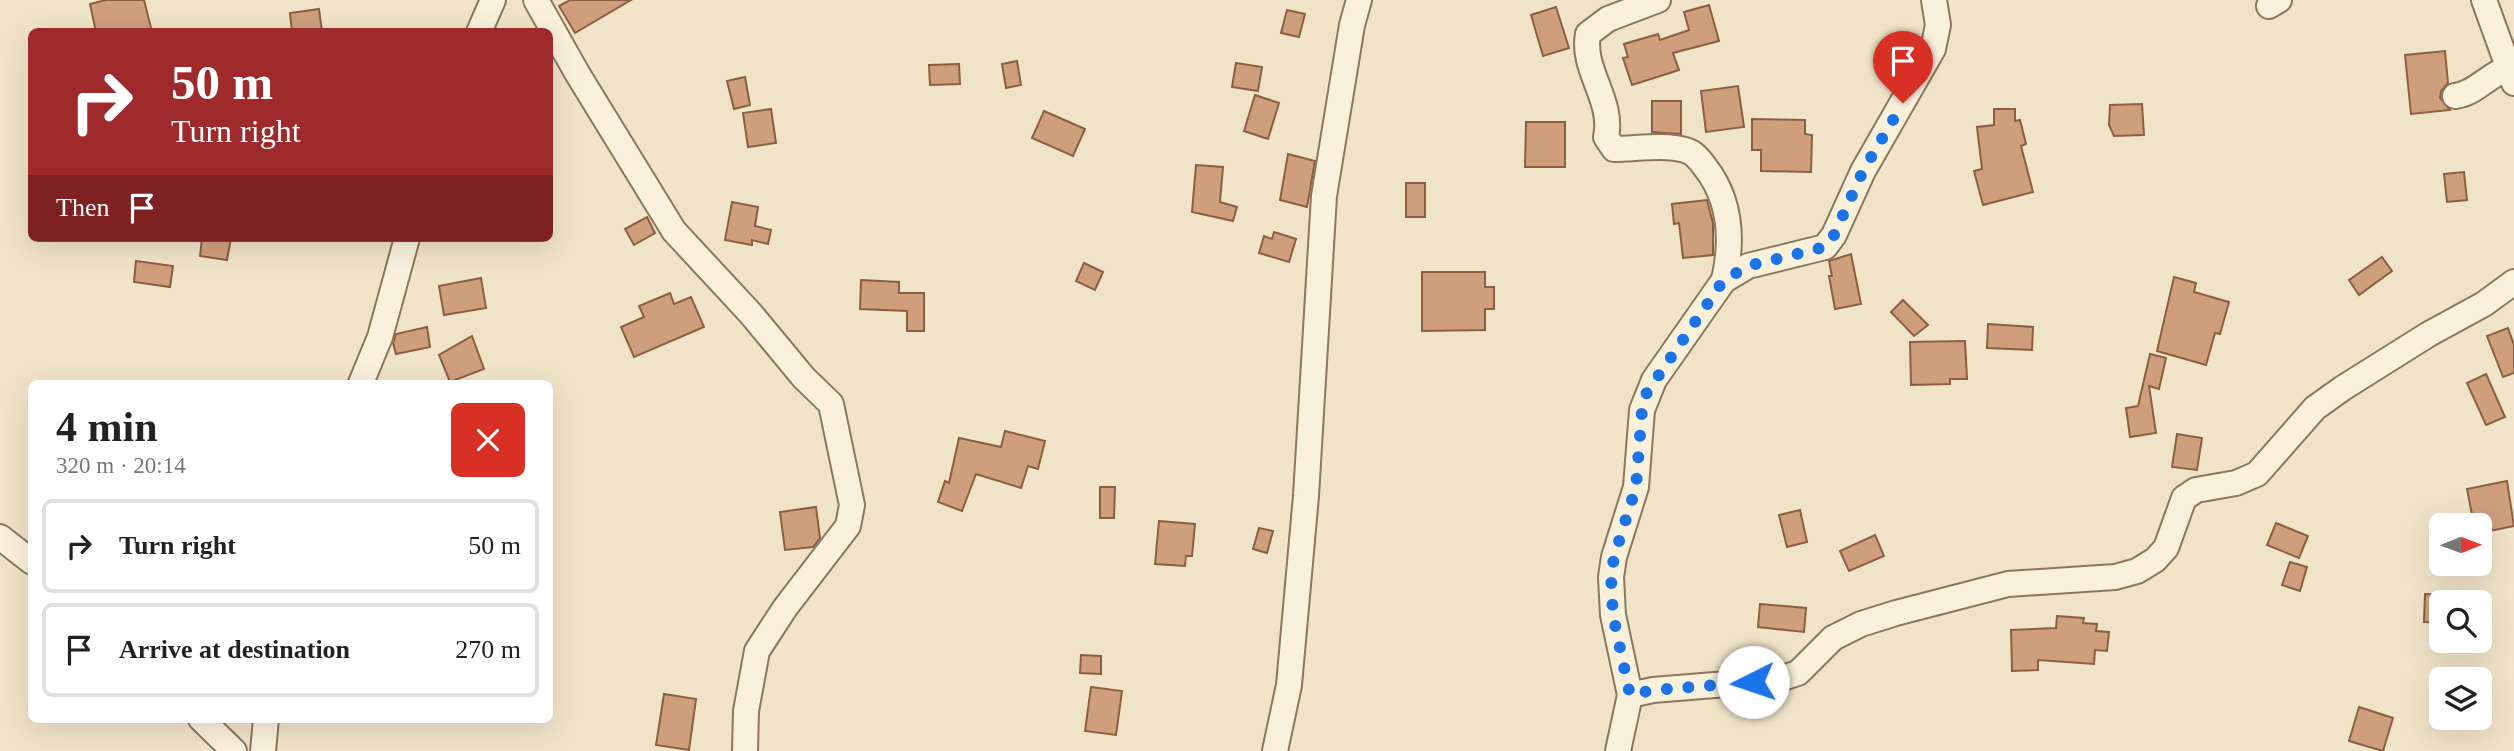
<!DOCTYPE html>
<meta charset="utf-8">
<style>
body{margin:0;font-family:"Times New Roman",serif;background:#f2f2f2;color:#222;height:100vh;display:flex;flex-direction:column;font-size:26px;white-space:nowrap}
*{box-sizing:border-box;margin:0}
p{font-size:23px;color:#767676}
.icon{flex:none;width:38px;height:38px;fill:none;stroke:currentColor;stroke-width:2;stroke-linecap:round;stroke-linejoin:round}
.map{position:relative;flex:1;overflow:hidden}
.sheet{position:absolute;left:28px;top:380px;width:525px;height:343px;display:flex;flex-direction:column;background:#fff;border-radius:10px;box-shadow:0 7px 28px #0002}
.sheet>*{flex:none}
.top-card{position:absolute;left:28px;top:28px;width:525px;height:214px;border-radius:10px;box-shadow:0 7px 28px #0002;background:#9e2a2b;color:#fff;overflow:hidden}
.needle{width:46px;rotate:89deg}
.buttons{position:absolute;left:2429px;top:513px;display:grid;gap:14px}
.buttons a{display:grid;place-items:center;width:63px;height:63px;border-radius:10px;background:#fff;box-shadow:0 7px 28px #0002;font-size:35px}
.pin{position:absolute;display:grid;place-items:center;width:60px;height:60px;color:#fff;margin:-72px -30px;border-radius:50% 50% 50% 0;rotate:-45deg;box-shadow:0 0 7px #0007}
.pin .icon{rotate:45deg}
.me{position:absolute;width:77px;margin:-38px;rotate:266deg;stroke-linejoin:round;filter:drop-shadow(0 0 5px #0008)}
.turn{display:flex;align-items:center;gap:24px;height:147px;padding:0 28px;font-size:32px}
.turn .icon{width:91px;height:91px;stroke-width:2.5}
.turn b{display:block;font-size:49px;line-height:60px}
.then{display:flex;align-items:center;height:66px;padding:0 28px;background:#0003;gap:14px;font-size:26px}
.round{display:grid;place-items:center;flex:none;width:74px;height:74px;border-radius:10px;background:#f2f2f2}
.head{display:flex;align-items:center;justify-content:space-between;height:119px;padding:0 28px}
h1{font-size:42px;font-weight:600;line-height:52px}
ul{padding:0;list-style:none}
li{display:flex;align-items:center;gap:21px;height:94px;margin:0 14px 10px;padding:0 14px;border:4px solid #e0e0e0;border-radius:10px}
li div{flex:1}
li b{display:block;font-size:26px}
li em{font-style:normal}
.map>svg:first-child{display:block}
.building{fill:#cf9f7d;stroke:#8d5f41;stroke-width:2}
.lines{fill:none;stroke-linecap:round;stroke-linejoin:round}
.minor-casing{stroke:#8d765c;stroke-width:28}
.minor{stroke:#faf1dc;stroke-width:24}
.route{stroke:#1a73e8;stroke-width:12;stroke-dasharray:0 21.6}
</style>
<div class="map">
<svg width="2514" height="751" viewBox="0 0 2514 751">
<rect width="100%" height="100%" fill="#f0e4c8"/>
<g class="building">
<path d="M106 0H144L152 32H96L90 4Z"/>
<path d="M570 0H631L575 33 559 6Z"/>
<path d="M1709 5 1719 41 1673 53 1679 70 1632 85 1623 58 1628 57 1624 44 1658 34 1660 40 1689 30 1684 12Z"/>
<path d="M1556 7 1569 48 1543 56 1531 15Z"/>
<path d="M319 9 322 32H292L290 13Z"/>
<path d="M1287 10 1305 14 1299 37 1281 33Z"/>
<path d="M2445 51 2448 83 2441 91 2440 98 2450 110 2411 114 2405 55Z"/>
<path d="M1017 61 1021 85 1006 88 1002 64Z"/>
<path d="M1236 63 1262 67 1258 91 1232 87Z"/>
<path d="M959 64 960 84 930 85 929 65Z"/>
<path d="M745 77 750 105 734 109 727 81Z"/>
<path d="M1738 86 1744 127 1706 132 1701 91Z"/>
<path d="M1255 95 1279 103 1268 139 1244 131Z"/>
<path d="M1652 101H1681V134L1652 132Z"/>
<path d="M2142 104 2144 135 2114 136 2109 125 2110 105Z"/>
<path d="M771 109 776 143 748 147 743 113Z"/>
<path d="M1994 109H2015V121L2020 120 2026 144 2021 146 2033 192 1983 205 1974 171 1982 169 1977 127 1994 125Z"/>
<path d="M1044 111 1085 129 1073 156 1032 138Z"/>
<path d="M1752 119 1805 120V134L1812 135 1811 172 1761 171V150H1752Z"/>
<path d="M1526 122H1565V167H1525Z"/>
<path d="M1288 154 1315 161 1307 207 1280 200Z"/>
<path d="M1196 165 1223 167 1220 202 1237 207 1233 221 1192 212Z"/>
<path d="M2464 172 2467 200 2447 202 2444 174Z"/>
<rect x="1406" y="183" width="19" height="34"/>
<path d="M1707 200 1713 223V255L1683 258 1679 223 1674 224 1672 204Z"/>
<path d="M732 202 758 207 755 226 771 230 768 244 752 240V245L725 240Z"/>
<path d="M647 217 655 233 634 245 625 229Z"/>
<path d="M1274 232 1296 239 1289 262 1259 253 1264 236 1272 239Z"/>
<path d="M202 238H231L227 260 200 256Z"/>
<path d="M1851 254 1861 304 1835 309 1829 276H1832L1829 261Z"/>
<path d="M2382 257 2392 271 2359 295 2349 280Z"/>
<path d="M136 261 173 266 170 287 134 282Z"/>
<path d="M1084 263 1103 272 1095 290 1076 281Z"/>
<path d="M1422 272H1485V287H1494V309H1485V330L1422 331Z"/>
<path d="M2174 277 2196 283 2194 292 2229 302 2220 334 2215 333 2206 365 2157 351Z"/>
<path d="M481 278 486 308 444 315 439 286Z"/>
<path d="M861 280 899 282V293H924V331H907V311L860 309Z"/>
<path d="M670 293 674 304 691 297 704 327 634 357 621 327 644 317 639 306Z"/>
<path d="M1903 300 1928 325 1914 336 1891 312Z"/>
<path d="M1988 324 2033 327 2032 350 1987 348Z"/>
<path d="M427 327 430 347 396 354 393 343 396 334Z"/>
<path d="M2508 328 2514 345V373L2503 377 2487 336Z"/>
<path d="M472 336 484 369 450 382 439 355Z"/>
<path d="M1965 341 1967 379H1950V384L1911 385 1910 342Z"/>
<path d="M2150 354 2166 358 2159 389 2149 386 2156 433 2130 437 2126 408 2138 406Z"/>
<path d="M2486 374 2505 417 2486 425 2467 383Z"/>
<path d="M1005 431 1045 441 1038 469 1028 466 1021 488 976 474 962 511 938 502 945 481 949 483 959 438 1001 447Z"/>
<path d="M2177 434 2202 438 2197 470 2172 467Z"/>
<path d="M2507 481 2514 526 2480 533V525H2474L2467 489Z"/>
<path d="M1100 487H1115L1114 518H1100Z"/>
<path d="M816 507 820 538 813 547 785 550 780 512Z"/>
<path d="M1800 510 1807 542 1787 547 1779 515Z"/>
<path d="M1159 521 1195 524 1192 556H1186L1185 566 1155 564Z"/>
<path d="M2276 523 2308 536 2299 558 2267 545Z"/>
<path d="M1259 528 1273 531 1267 553 1253 549Z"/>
<path d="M1875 535 1884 556 1849 571 1840 551Z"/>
<path d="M2290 562 2307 567 2300 591 2282 585Z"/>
<path d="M2425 594 2441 595V623L2424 622Z"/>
<path d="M1760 604 1806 608 1804 632 1758 627Z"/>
<path d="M2057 616 2084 618 2083 623 2097 624 2096 631 2109 632 2107 651 2095 650 2094 664 2038 660V670L2012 671 2011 630 2056 628Z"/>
<path d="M1081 655 1101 656V674L1080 673Z"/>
<path d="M1091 687 1122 691 1116 735 1085 731Z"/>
<path d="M664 694 696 699 689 750 656 745Z"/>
<path d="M2359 707 2393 718 2383 751 2349 741Z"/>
</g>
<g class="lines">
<defs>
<g id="minor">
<path d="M536 0 577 73 674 231 751 314 804 378 831 404 852 505 848 526 785 608 757 651 746 711 745 751"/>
<path d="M2484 0 2514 83"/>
<path d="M2269 6 2279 0"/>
<path d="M479 32 493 0"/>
<path d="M2455 96C2475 94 2489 74 2509 68"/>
<path d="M1723 281 1748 266 1825 247 1834 235 1863 171 1933 49 1938 25 1934 0"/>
<path d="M361 383 380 337 407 238"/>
<path d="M0 537 32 562"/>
<path d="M1630 695 1653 690 1776 680 1798 673 1833 638 1861 624 1896 613 2008 584 2115 577 2137 571 2155 560 2166 548 2184 498 2196 490 2236 483 2257 474 2315 408 2343 388 2429 334 2484 304 2514 282"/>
<path d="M201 719 234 751"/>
<path d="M263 751 266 719"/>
<path d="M1275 751 1289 685 1306 496 1324 196 1352 25 1359 0"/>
<path d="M1618 751 1630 695 1613 615 1611 577 1614 557 1636 487 1642 410 1654 380 1724 280C1733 240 1731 200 1705 167 1700 160 1694 152 1685 150 1663 144 1636 149 1614 149L1606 137C1614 100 1581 70 1588 34L1608 19 1658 0"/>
</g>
</defs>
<use href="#minor" class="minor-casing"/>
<use href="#minor" class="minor"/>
</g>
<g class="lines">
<path class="route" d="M1753 682 1653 690 1630 695 1613 615 1611 577 1614 557 1636 487 1642 410 1646 394 1723 281 1748 266 1825 247 1834 235 1863 171 1903 103"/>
</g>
</svg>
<div class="buttons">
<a><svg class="needle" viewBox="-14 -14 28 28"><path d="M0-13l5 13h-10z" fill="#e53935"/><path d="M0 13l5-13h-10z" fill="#767676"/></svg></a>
<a><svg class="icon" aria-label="search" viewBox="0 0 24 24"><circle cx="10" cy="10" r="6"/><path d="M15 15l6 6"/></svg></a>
<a><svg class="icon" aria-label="layers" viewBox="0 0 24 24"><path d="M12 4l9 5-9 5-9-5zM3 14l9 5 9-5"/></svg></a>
</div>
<div class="pin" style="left:1903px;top:103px;background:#d93025"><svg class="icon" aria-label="arrive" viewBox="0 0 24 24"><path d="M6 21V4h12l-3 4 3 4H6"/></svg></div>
<svg class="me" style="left:1753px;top:682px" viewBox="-20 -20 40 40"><circle r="19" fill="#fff"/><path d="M0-13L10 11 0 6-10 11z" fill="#1a73e8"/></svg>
<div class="top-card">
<div class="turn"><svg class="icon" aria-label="right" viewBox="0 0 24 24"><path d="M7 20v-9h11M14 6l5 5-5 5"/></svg><div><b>50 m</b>Turn right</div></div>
<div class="then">Then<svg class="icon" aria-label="arrive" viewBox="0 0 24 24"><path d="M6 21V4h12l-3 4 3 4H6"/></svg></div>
</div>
<section class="sheet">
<div class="head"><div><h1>4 min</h1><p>320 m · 20:14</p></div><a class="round" style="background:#d93025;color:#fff"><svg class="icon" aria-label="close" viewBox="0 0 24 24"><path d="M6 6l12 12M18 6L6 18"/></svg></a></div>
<ul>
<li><svg class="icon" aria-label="right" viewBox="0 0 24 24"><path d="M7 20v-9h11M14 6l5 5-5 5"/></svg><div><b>Turn right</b></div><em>50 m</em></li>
<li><svg class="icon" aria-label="arrive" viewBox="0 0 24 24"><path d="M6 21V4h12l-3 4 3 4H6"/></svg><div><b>Arrive at destination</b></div><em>270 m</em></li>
</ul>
</section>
</div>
